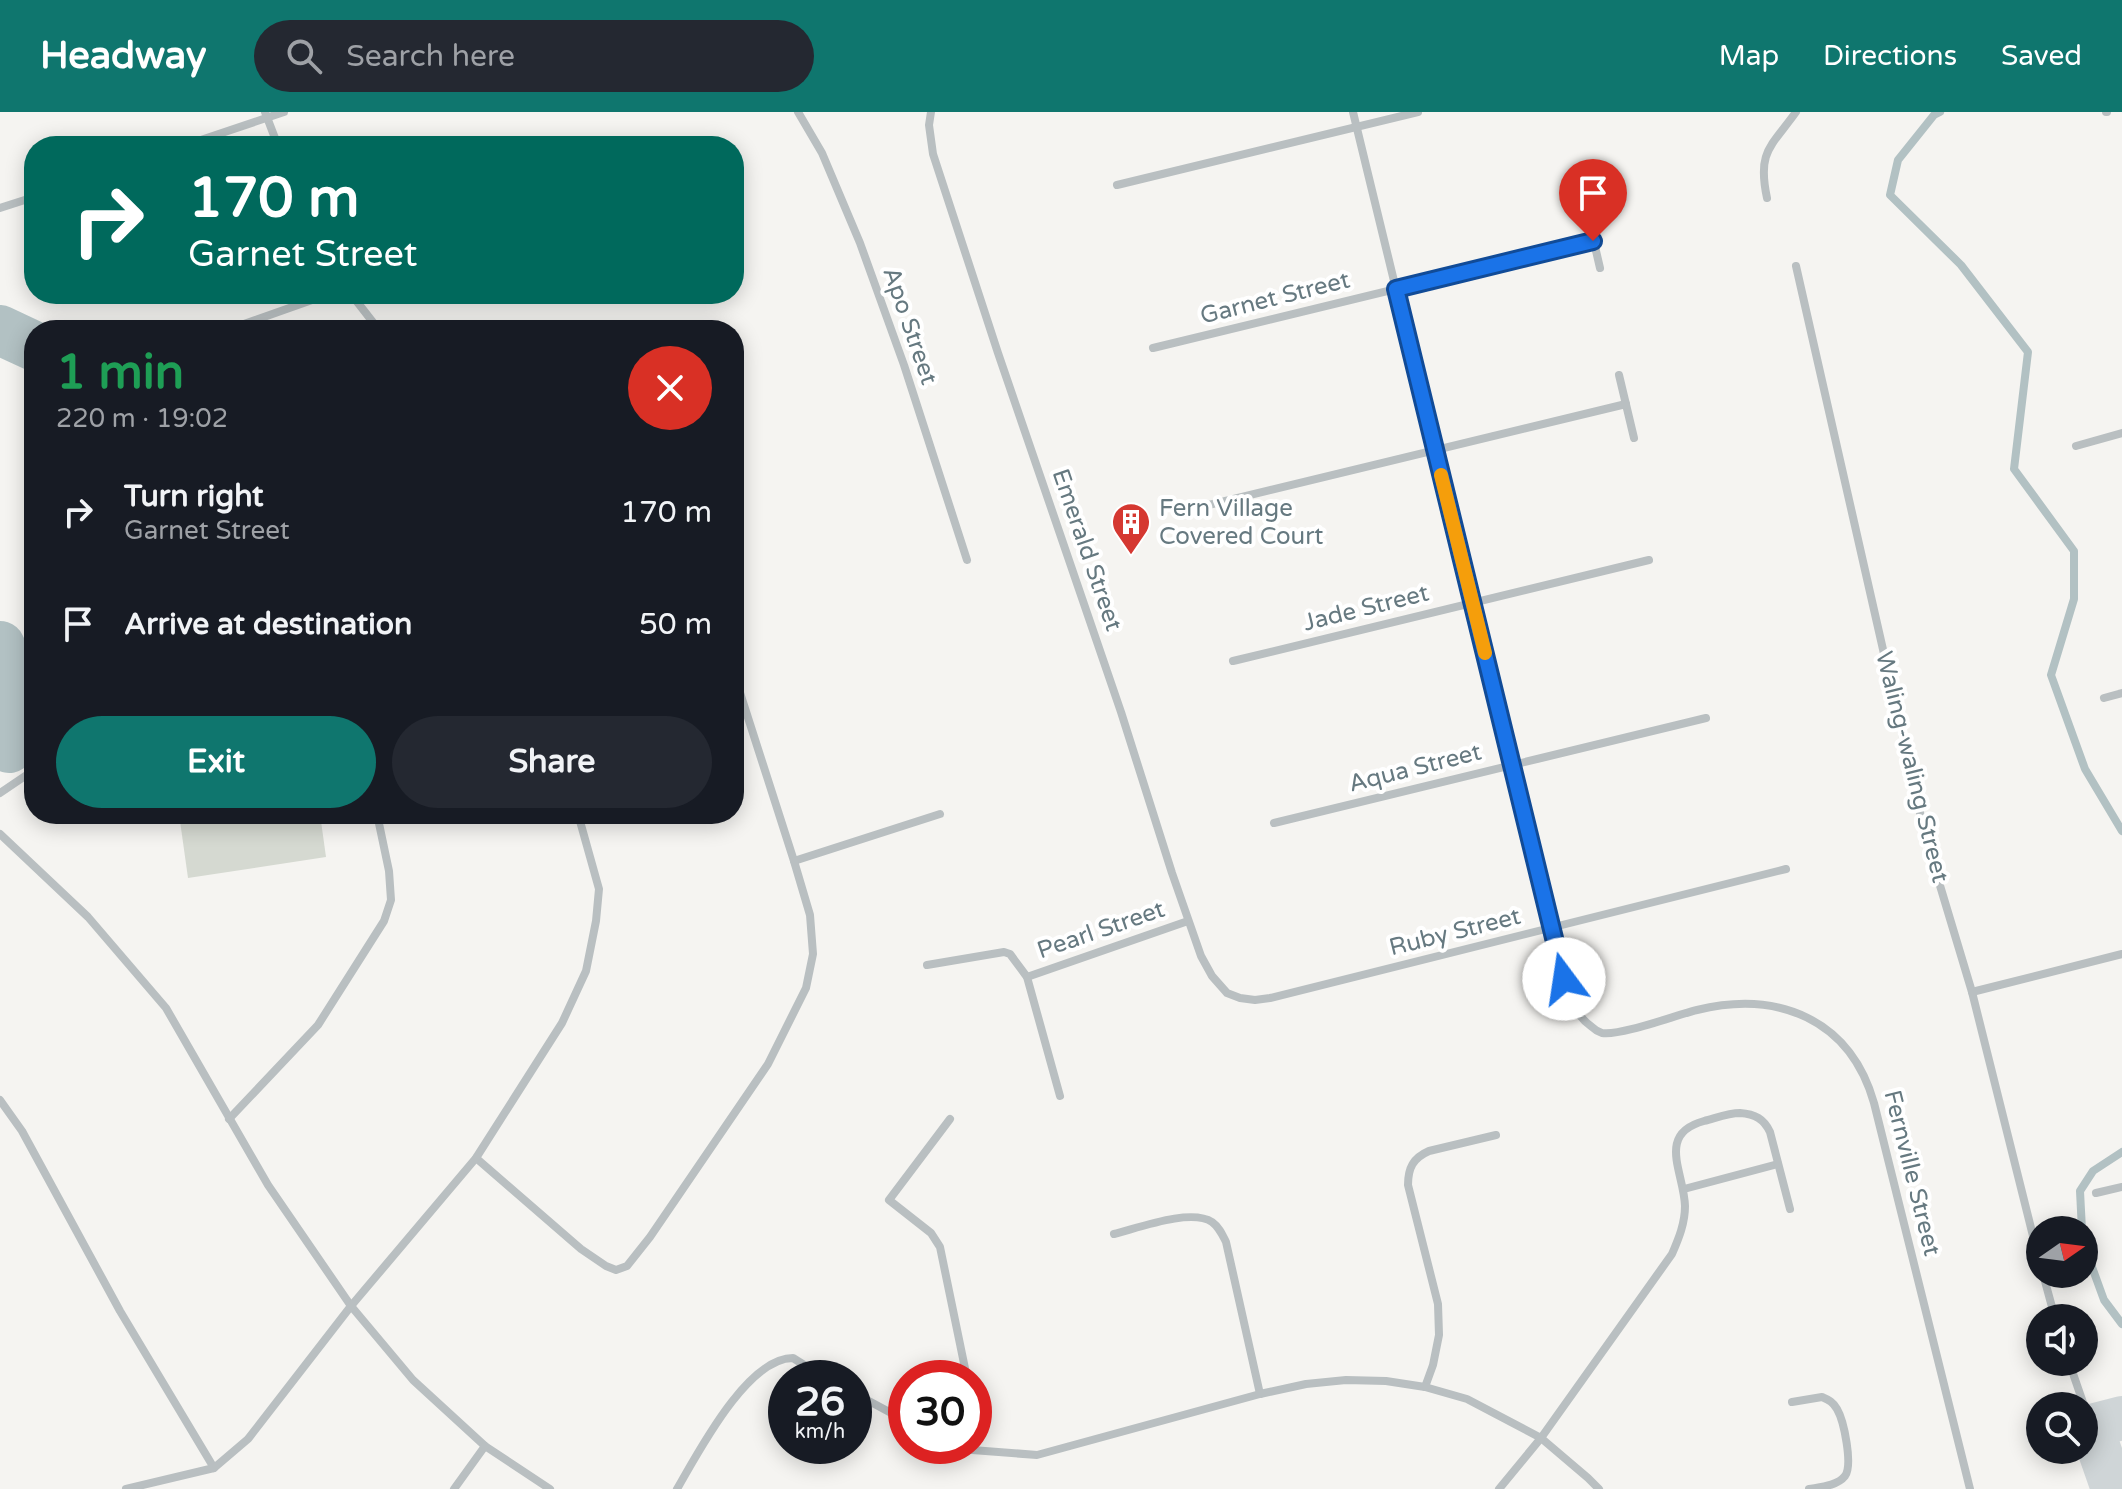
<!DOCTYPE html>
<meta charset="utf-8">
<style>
body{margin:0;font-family:"Varela Round",sans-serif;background:#242831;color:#f1f3f6;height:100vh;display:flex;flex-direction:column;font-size:30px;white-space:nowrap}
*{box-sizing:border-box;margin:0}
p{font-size:26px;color:#9ea1a6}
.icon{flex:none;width:44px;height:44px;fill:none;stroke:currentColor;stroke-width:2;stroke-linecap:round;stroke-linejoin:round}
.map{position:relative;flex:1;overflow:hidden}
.details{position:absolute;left:24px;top:208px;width:720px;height:504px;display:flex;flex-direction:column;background:#171b24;border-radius:32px;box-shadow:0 4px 20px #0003}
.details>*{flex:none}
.guide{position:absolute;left:24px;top:24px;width:720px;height:168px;border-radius:32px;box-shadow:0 4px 20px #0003;background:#00695c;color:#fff;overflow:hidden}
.needle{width:52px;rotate:76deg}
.buttons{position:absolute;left:2026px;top:1104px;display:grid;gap:16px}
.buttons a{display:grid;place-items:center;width:72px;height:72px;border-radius:50%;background:#171b24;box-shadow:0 4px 20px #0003;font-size:40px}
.speed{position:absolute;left:768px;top:1248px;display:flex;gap:16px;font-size:40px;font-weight:700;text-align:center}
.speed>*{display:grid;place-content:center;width:104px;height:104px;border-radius:50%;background:#171b24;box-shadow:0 4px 20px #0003;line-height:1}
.speed small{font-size:20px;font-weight:400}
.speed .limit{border:12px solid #d22;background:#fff;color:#111}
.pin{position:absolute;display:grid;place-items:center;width:68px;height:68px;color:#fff;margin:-82px -34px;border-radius:50% 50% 50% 0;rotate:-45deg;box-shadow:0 0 8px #0007}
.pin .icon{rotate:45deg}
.me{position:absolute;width:88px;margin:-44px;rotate:346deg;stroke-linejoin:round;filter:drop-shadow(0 0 6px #0008)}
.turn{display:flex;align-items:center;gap:28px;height:168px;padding:0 32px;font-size:36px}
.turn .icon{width:104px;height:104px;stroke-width:2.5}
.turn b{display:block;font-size:56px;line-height:68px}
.round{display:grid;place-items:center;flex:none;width:84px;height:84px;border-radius:42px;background:#242831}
.head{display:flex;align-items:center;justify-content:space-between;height:136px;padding:0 32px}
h1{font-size:48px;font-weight:800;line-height:60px;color:#1e9e55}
.primary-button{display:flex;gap:16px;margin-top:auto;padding:16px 32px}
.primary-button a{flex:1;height:92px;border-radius:48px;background:#0f766e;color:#fff;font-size:32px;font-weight:800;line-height:92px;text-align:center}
.primary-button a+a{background:#242831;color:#f1f3f6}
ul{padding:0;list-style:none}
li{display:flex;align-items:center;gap:24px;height:112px;padding:0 32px}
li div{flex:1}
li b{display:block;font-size:30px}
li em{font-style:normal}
header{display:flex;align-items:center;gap:48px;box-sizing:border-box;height:112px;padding:0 40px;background:#0f766e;color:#fff}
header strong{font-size:38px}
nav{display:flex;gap:44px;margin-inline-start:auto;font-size:28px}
.search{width:560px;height:72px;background:#242831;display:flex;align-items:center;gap:20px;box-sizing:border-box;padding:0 28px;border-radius:44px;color:#9ea1a6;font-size:30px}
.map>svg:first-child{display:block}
.garden{fill:#d5d9d1}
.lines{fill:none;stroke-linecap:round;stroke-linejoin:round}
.stream{stroke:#b2c1c3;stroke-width:8}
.river{stroke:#b2c1c3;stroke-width:50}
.street{stroke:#b9bfc1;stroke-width:8}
.secondary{stroke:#cfd5d7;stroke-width:44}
.route-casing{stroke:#114b97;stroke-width:20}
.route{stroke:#1a73e8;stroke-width:14}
.slow{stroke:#f59e0b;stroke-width:14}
.labels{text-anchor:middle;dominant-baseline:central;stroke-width:8;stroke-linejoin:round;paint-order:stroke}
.street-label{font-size:24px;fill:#667980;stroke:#fff}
.poi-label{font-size:24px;fill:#667980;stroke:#fff;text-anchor:start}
</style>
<header>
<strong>Headway</strong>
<div class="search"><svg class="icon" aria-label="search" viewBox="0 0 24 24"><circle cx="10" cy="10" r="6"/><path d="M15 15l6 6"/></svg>Search here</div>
<nav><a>Map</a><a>Directions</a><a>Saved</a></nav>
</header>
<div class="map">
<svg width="2122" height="1377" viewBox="0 0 2122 1377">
<rect width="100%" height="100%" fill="#f5f4f1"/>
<path class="garden" d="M179 702H320L326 745 188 766Z"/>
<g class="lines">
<g class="stream">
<path d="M1940 0 1934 3 1898 48 1890 83 1961 153 2028 240 2014 357 2074 439V487L2051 563 2085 657 2122 719"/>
<path d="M2082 1118 2080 1079 2093 1059 2122 1040"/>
<path d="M2084 1133 2104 1188 2122 1212"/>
</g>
<g class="river">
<path d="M0 218 34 234"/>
<path d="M0 534 20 574 9 636"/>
</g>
<g class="street">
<path d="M265 0 278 34"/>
<path d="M798 0 822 41 860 131 904 253 967 448"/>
<path d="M931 0 929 13 933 42 998 241 1121 600 1172 761 1201 844 1212 864 1227 881 1240 886 1255 888 1270 886 1786 757"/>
<path d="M1353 0 1551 816C1559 849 1562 894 1592 915 1594 917 1599 920 1602 921 1621 924 1676 903 1697 898 1778 878 1850 907 1874 991L1970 1377"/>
<path d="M2106 0H2107"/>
<path d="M183 34 284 0"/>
<path d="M1117 73 1418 0"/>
<path d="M1767 86C1757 39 1771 35 1796 0"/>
<path d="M0 96 34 85"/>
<path d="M1586 96 1600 156"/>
<path d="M1796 154 1926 727 1972 880 2040 1152"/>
<path d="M351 182 379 218"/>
<path d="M227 218 329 182"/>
<path d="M1153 236 1593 129"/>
<path d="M1619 263 1634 326"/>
<path d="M2076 334 2122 321"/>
<path d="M1180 400 1626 292"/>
<path d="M1233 549 1649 448"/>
<path d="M734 562 794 749 940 702"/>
<path d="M2104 586 2122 581"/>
<path d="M0 681 34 658"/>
<path d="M1274 711 1706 606"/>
<path d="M0 722 88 805 166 896 268 1073 351 1194 413 1268 485 1334 550 1377"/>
<path d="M927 853 1004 840 1010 842 1027 865 1060 984"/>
<path d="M1027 865 1188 809"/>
<path d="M1972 880 2122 842"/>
<path d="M0 988 22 1019 120 1199 214 1356"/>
<path d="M229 1007 318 913 384 809 391 788 389 759 377 702"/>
<path d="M950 1007 889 1088 931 1121 940 1135 967 1266"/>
<path d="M476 1046 581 1137 606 1154 616 1158 627 1154 650 1125 768 952 806 876 813 842 810 803 794 749"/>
<path d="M1684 1077 1778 1052"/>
<path d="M2096 1081 2122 1075"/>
<path d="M1114 1122C1138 1116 1191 1096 1212 1110 1219 1115 1222 1122 1226 1130L1260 1282"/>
<path d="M2043 1162 2055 1206"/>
<path d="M2069 1250 2087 1302"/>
<path d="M1425 1275 1433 1253 1439 1223 1438 1192 1408 1073C1408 1056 1413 1046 1429 1039L1496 1023"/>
<path d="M854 1281 906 1309"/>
<path d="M1792 1290 1822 1285C1829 1288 1833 1290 1837 1297 1844 1309 1853 1353 1845 1364 1837 1374 1820 1375 1809 1377"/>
<path d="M953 1334 959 1337 1037 1343 1260 1282 1306 1272 1346 1268 1386 1269 1425 1275 1467 1287 1541 1326 1588 1366 1599 1377"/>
<path d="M126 1377 214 1356 248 1327 351 1194 476 1046 562 911 586 859 596 809 599 777 578 702"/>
<path d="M454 1377 485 1334"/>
<path d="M677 1377C698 1341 747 1246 793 1246L825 1266"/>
<path d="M1499 1377 1541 1326 1672 1142C1679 1126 1685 1111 1685 1094 1684 1060 1656 1022 1704 1009 1716 1006 1728 1001 1740 1001 1755 1002 1764 1007 1770 1020L1790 1097"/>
</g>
<path class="secondary" d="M2113 1377 2091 1314 2122 1306"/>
</g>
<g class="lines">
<defs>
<path id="route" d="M1564 867 1396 177 1593 129"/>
</defs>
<use href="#route" class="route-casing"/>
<use href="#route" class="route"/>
<path class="slow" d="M1441 363 1485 541"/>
</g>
<defs>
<symbol id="building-pin" viewBox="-11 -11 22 30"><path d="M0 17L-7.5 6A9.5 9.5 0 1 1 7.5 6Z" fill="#d53831" stroke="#fff"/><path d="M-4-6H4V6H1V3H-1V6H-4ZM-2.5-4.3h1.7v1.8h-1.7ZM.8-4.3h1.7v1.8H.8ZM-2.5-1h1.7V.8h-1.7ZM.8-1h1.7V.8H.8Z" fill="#fff"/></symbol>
</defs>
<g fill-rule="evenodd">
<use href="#building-pin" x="1109" y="388" width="44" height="60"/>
</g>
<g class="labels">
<g class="street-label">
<text transform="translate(1275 186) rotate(-14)">Garnet Street</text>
<text transform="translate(910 214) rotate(71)">Apo Street</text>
<text transform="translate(1087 438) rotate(71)">Emerald Street</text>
<text transform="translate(1366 496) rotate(-14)">Jade Street</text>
<text transform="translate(1912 655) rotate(76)">Waling-waling Street</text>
<text transform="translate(1415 656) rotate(-14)">Aqua Street</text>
<text transform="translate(1101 818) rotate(-19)">Pearl Street</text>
<text transform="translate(1455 820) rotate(-14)">Ruby Street</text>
<text transform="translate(1912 1061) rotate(76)">Fernville Street</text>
</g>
<g class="poi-label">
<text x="1159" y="396">Fern Village<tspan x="1159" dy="28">Covered Court</tspan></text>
</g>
</g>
</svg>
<div class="buttons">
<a><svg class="needle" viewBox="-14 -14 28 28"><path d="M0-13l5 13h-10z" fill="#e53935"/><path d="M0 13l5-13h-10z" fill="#9ea1a6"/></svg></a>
<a><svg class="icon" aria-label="sound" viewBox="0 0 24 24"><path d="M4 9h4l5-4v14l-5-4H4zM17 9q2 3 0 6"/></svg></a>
<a><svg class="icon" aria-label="search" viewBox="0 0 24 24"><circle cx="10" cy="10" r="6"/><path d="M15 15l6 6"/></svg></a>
</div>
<div class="speed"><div>26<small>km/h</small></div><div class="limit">30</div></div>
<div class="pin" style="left:1593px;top:129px;background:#d93025"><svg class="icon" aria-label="arrive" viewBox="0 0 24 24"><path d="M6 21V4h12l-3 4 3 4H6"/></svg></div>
<svg class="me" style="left:1564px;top:867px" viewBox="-20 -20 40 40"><circle r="19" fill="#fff"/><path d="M0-13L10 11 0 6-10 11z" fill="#1a73e8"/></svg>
<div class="guide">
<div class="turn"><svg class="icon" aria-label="right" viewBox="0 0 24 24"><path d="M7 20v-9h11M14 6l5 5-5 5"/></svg><div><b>170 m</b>Garnet Street</div></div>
</div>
<section class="details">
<div class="head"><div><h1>1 min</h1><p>220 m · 19:02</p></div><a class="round" style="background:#d93025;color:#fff"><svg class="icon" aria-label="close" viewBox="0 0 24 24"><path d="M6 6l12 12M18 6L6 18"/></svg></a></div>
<ul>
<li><svg class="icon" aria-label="right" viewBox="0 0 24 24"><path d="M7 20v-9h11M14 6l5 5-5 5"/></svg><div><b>Turn right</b><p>Garnet Street</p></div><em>170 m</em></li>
<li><svg class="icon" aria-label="arrive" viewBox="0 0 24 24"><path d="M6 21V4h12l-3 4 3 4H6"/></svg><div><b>Arrive at destination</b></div><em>50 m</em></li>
</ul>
<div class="primary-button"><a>Exit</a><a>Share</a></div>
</section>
</div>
